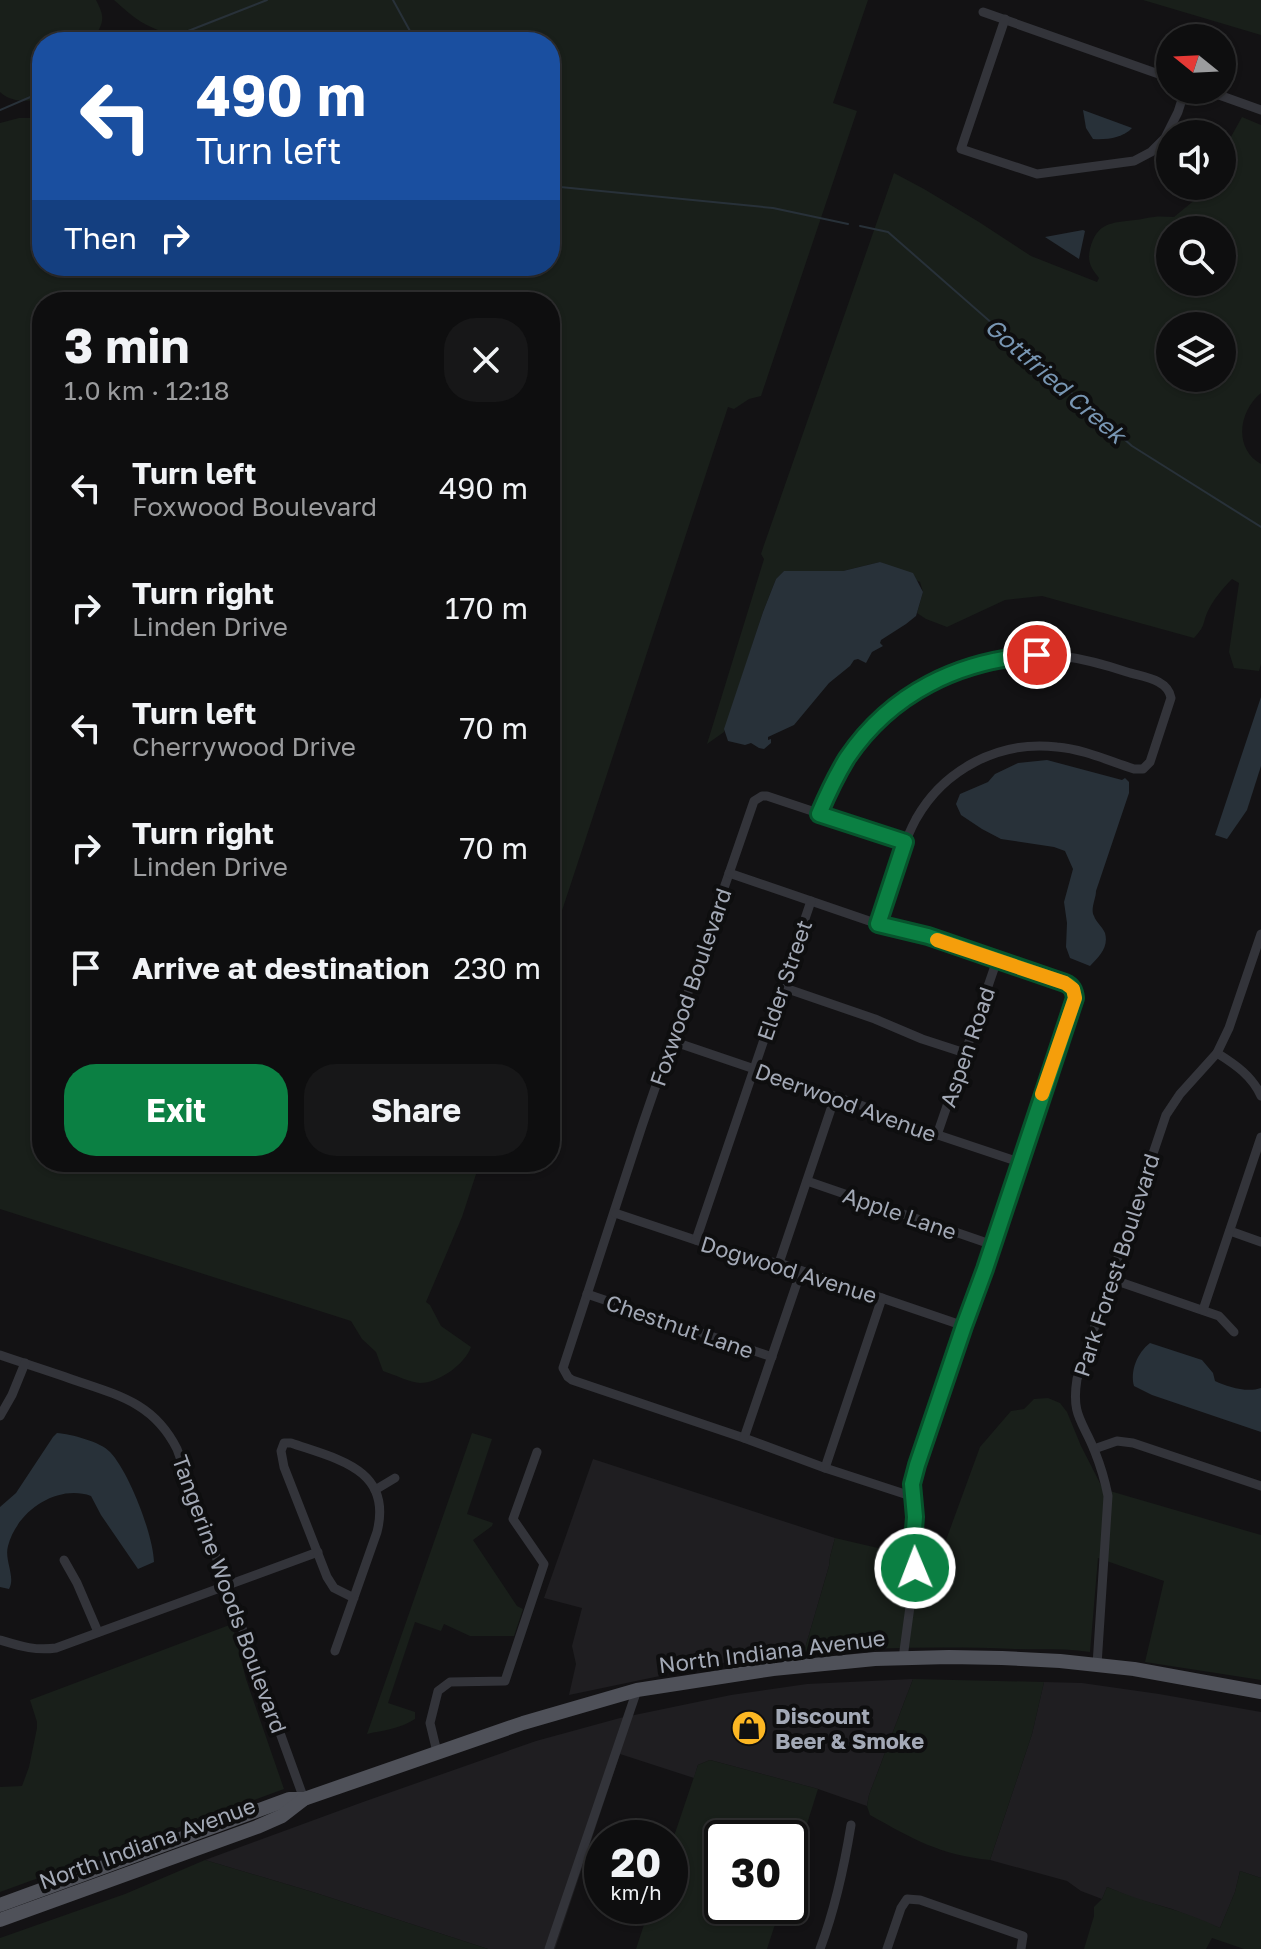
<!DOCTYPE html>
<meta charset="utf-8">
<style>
body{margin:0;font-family:"Golos Text",sans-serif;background:#171718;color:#f1f3f6;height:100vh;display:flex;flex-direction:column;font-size:30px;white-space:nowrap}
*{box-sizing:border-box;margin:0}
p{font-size:26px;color:#9b9c9e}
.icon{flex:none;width:44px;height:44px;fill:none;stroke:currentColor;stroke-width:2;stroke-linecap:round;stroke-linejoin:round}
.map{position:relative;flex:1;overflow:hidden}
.drawer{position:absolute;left:32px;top:292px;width:528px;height:880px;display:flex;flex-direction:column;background:#0e0e0f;border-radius:32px;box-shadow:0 2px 6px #0004,0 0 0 2px #2e2e2f}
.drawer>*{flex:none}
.guide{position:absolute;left:32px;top:32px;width:528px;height:244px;border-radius:32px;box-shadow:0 2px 6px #0004,0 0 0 2px #2e2e2f;background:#1a4fa0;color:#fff;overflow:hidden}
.needle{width:52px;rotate:288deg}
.buttons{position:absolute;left:1156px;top:24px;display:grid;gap:16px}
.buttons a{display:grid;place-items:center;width:80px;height:80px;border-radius:50%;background:#0e0e0f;box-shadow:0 2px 6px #0004,0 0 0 2px #2e2e2f;font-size:40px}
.speed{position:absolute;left:584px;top:1820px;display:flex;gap:16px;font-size:40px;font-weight:700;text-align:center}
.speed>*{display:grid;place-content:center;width:104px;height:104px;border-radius:50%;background:#0e0e0f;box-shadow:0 2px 6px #0004,0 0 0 2px #2e2e2f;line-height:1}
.speed small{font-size:20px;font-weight:400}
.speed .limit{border:4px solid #111;border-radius:12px;background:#fff;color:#111}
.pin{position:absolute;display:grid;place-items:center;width:68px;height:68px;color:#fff;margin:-34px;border:4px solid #fff;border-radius:50%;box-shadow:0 2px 8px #0007}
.me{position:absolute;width:88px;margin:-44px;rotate:359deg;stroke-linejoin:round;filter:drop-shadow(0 0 6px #0008)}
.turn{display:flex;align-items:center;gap:28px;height:168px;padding:0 32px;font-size:36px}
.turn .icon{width:104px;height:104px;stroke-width:2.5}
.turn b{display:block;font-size:56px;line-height:68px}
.then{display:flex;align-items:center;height:76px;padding:0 32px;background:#0003;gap:16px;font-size:30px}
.round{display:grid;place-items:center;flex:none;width:84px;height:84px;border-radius:32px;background:#171718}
.summary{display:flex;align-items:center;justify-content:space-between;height:136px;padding:0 32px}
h1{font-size:48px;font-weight:700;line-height:60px}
.primary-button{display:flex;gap:16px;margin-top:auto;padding:16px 32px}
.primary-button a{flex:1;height:92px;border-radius:32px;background:#0b8043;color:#fff;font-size:32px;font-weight:700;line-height:92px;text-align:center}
.primary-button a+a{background:#171718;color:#f1f3f6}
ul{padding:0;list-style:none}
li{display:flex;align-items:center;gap:24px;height:120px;padding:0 32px}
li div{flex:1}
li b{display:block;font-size:30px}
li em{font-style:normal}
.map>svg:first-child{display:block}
.built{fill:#1f1e21}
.green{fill:#191f1a;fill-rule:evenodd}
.water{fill:#283139}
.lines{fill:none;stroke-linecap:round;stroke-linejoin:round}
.stream{stroke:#283139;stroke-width:2}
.minor{stroke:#33343a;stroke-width:9}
.primary{stroke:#4f5159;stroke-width:14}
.route-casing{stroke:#07532c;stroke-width:20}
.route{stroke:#0b8043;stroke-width:14}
.slow{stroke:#f59e0b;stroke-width:14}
.labels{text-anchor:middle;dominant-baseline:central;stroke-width:8;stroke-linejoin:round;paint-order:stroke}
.street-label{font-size:22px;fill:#a3a9b6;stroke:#0e0e0f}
.poi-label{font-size:22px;font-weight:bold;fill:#a3a9b6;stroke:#0e0e0f;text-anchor:start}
.water-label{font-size:24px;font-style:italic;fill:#7896b3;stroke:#0e0e0f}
</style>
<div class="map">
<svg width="1261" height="1949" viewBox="0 0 1261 1949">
<rect width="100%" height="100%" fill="#131214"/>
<g class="built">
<path d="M593 1459 835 1538 830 1557 829 1566 804 1652 722 1663 569 1695 576 1664 572 1646 582 1608 544 1598Z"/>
<path d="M913 1679 869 1795 867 1806 818 1789 710 1760 698 1765 694 1778 620 1754 555 1949H488L316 1893 205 1860 363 1802 536 1741 620 1718 731 1695 807 1684Z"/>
<path d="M1044 1682 1082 1683 1159 1694 1261 1712V1878L1240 1871 1235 1892 1220 1928 1172 1909 1133 1898 1107 1887 1102 1899 1081 1891 1067 1881 990 1860 1032 1734Z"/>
</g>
<g class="green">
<path d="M0 0H96C107 21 102 22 93 42H42V100C26 101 12 103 0 92Z"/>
<path d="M114 0H868L833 103 857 111 761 396 749 399 734 409 728 407 550 947V302H42V1162H480L462 1217 426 1302 430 1305 441 1326 471 1347C465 1364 439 1383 420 1383 411 1383 393 1374 383 1371L376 1352 362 1339 351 1321 0 1209V123L19 118H42V266H550V42H174V39C166 33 160 31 151 27 137 21 125 10 114 0Z"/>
<path d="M1143 0H1261V35Z"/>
<path d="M1242 117 1261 125V393C1239 411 1233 448 1261 464V664L1259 671 1234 668 1229 652 1239 583 1232 579C1223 588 1212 601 1207 613 1202 626 1205 626 1194 638L1042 596 1005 600 947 627 926 619 917 613 923 592 920 582 880 562 843 571H784L776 579 763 612 724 732 707 744 764 559 761 554 764 545 894 173 924 189 979 222 1031 256 1097 282 1099 278C1091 268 1087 262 1090 249 1097 222 1111 223 1135 220 1141 220 1148 217 1154 217 1160 216 1167 217 1174 217L1197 198 1203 186H1222V153ZM1170 230H1222V282H1170ZM1170 326H1222V378H1170Z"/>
<path d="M1048 1398 1060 1403 1067 1412 1081 1446 1103 1489 1261 1535V1680L1145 1662 1164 1581 1098 1558 1090 1652C1065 1648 1040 1650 1015 1649 944 1646 874 1648 804 1652L829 1566 830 1557 835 1538 938 1562 980 1447 1011 1411 1024 1409 1034 1399Z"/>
<path d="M472 1433 492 1439 467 1514 493 1523 492 1526 473 1540 517 1606 523 1609 514 1636H470L444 1624 441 1631 415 1622 388 1703 415 1712V1719C400 1729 384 1730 367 1734Z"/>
<path d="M232 1624 246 1679 284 1789 0 1892V1787L22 1786 29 1767 37 1728V1722L30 1700Z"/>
<path d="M913 1679 1044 1682 1032 1734 990 1860C940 1855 913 1839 870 1815L867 1806 869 1795Z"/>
<path d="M710 1760 818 1789 790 1878V1838H722V1906H781L767 1949H636L650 1906H670V1848L698 1765Z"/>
<path d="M205 1860 316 1893 488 1949H0V1938L125 1894Z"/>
<path d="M1240 1871 1261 1878V1949H1244L1212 1938 1206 1949H1084L1094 1916V1907L1102 1899 1107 1887C1144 1903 1184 1910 1220 1928L1235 1892Z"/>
</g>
<g class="water">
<path d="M1083 110 1132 128C1123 138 1106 140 1093 139L1086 128Z"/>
<path d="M1083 230 1085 231 1079 259 1045 237Z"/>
<path d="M880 562 913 573 923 592 916 616 906 624 881 640 880 643 883 646 872 652 866 663 858 659 854 660 850 666 829 683 794 725 768 737V740L771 739V743L764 749 759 748 751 743 745 745 728 741 724 729 763 612 776 579 784 571H843Z"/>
<path d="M1261 697V766L1247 810 1227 839 1215 835Z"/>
<path d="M1047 760 1122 780 1125 778 1129 782V793L1096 891C1096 899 1090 909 1094 916 1096 922 1102 926 1105 933 1109 947 1099 957 1090 966L1070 958 1066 947 1067 923 1064 902 1073 869 1065 851 1054 847 1001 839 982 829 961 815 956 804 960 794 988 782 995 774 1018 763Z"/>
<path d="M1150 1343 1202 1360 1213 1373 1215 1381C1228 1387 1247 1393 1261 1388V1432L1152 1395 1134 1386C1130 1371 1137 1353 1150 1343Z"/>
<path d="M57 1433C71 1434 101 1442 110 1452 129 1472 153 1534 154 1562L138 1569 101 1515 91 1496C57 1484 17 1511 8 1546 4 1560 16 1577 9 1589L0 1587V1507L16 1493 53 1437Z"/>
</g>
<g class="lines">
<g class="stream">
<path d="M393 0 416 42"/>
<path d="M160 42 267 0"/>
<path d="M0 110 42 92"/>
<path d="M550 186 773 208 848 224"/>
<path d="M860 226 888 232 1132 446 1261 527"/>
</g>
<g class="minor">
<path d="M983 12 1170 78"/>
<path d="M1005 19 961 149 1037 174 1134 161 1151 152 1165 138 1178 112 1185 90"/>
<path d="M1205 90 1261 110"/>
<path d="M819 814C831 788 843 762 861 740 909 681 986 649 1062 656 1084 659 1106 665 1127 672 1143 677 1168 679 1171 698L1150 762 1143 769H1134C1109 761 1083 749 1057 747 1000 740 944 769 916 819 899 851 890 889 878 924"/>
<path d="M905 842 767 796H762L754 801 642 1126 563 1368 568 1377 572 1380 744 1438 825 1468 914 1497"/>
<path d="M729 873 878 924 928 936 1065 983C1072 986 1074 991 1075 998L912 1484 915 1517 913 1542 914 1577 903 1658"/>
<path d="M782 987 875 1019 922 1039 965 1053"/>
<path d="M672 1041 863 1106 893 1120 1019 1162"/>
<path d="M1217 1053C1236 1065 1252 1076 1261 1096"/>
<path d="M937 1135 997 960"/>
<path d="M807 1181 993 1245"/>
<path d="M615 1213 740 1255 785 1265 964 1326"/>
<path d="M1230 1231 1261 1242"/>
<path d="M696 1240 811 901"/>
<path d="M779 1263 835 1097"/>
<path d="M1111 1279 1219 1316 1234 1332"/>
<path d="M587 1294 772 1357"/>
<path d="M1203 1310 1261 1137"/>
<path d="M0 1355C26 1364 52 1372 77 1381 122 1396 155 1405 177 1449L304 1799"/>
<path d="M0 1416 12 1395 25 1363"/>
<path d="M744 1438 801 1271"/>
<path d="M1094 1449 1117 1441 1133 1443 1261 1486"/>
<path d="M825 1468 882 1298"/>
<path d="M375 1490 395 1478"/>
<path d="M64 1560 77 1583 98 1632"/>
<path d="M0 1640C20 1646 35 1651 56 1648L318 1552"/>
<path d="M335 1651 377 1532C393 1469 337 1459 291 1443H284L281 1451 284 1467 327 1577 334 1588 354 1598"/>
<path d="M1097 1665 1108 1496C1105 1481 1101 1467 1095 1452 1083 1421 1071 1416 1077 1379L1166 1115 1180 1094 1217 1053 1229 1028 1261 934"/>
<path d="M437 1752 430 1723 438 1691 450 1682 505 1681 544 1564 513 1519 537 1452"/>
<path d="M549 1949 637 1690"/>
<path d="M820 1949C835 1909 844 1868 851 1825"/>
<path d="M887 1949 901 1908 907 1899 920 1900 1023 1936 1021 1949"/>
</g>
<g class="primary">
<path d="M0 1905 289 1799H304"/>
<path d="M0 1920 257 1827 282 1816 304 1799 523 1723 637 1690 773 1669 875 1659 949 1657 1002 1658 1060 1661 1134 1669 1261 1692"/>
</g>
</g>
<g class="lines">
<defs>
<path id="route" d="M915 1568 913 1542 915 1517 912 1484 917 1465 964 1326 985 1269 1075 998C1074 990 1072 986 1065 983L928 936 878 924 905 842 819 814C827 795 836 776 847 758 891 693 959 660 1037 655"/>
</defs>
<use href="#route" class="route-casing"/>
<use href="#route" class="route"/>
<path class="slow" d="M937 940 1065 983 1073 989 1075 998 1042 1094"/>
</g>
<defs>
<symbol id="shop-disc" viewBox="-11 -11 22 22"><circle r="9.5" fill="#fcb723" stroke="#0e0e0f"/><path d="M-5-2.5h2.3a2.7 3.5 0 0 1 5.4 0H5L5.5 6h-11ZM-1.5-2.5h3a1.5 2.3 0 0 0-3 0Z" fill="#111"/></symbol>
</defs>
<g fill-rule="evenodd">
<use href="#shop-disc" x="729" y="1708" width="40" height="40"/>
</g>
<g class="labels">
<g class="street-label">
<text transform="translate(784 980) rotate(-71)">Elder Street</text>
<text transform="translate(690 987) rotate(-71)">Foxwood Boulevard</text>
<text transform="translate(967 1047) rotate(-71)">Aspen Road</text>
<text transform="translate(846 1102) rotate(20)">Deerwood Avenue</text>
<text transform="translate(900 1213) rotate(19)">Apple Lane</text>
<text transform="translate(1116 1265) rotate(-72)">Park Forest Boulevard</text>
<text transform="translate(789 1269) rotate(17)">Dogwood Avenue</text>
<text transform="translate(680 1326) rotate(19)">Chestnut Lane</text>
<text transform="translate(230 1594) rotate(70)">Tangerine Woods Boulevard</text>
<text transform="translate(772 1651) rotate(-7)">North Indiana Avenue</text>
<text transform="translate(147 1843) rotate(-20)">North Indiana Avenue</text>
</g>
<g class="poi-label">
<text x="775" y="1715">Discount<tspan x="775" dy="25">Beer &amp; Smoke</tspan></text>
</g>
<g class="water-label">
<text transform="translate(1056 380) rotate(41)">Gottfried Creek</text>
</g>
</g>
</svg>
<div class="buttons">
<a><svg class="needle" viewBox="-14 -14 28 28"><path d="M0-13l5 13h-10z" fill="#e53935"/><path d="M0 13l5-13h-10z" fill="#9b9c9e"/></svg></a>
<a><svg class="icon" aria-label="sound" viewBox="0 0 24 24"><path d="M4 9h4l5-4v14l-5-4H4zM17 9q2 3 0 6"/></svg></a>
<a><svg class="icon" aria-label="search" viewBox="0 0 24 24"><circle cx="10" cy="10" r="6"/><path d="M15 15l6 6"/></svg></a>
<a><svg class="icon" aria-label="layers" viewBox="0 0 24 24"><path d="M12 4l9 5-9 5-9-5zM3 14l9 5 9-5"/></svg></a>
</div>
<div class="speed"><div>20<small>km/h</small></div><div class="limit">30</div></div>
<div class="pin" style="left:1037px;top:655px;background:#d93025"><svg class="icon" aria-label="arrive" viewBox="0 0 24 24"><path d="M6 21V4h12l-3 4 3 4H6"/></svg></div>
<svg class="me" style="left:915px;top:1568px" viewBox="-20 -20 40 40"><circle r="17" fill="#0b8043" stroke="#fff" stroke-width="3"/><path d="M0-11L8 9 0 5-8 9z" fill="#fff"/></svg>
<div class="guide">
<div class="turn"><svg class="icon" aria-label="left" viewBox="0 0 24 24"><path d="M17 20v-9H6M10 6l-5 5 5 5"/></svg><div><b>490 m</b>Turn left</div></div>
<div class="then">Then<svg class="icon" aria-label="right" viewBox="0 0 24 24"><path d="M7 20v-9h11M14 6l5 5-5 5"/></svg></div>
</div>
<section class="drawer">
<div class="summary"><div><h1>3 min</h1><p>1.0 km · 12:18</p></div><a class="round"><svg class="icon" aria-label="close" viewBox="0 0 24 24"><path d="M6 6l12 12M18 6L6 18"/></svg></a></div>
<ul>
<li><svg class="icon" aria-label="left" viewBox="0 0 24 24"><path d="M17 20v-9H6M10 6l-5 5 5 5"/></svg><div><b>Turn left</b><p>Foxwood Boulevard</p></div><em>490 m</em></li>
<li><svg class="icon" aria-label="right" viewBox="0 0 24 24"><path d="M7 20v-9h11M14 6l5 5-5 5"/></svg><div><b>Turn right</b><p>Linden Drive</p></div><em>170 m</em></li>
<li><svg class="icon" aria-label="left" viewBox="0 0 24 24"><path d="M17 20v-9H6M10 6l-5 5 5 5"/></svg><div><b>Turn left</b><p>Cherrywood Drive</p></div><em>70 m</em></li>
<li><svg class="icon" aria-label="right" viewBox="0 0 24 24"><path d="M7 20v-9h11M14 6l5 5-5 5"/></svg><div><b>Turn right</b><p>Linden Drive</p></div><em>70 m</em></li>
<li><svg class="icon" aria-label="arrive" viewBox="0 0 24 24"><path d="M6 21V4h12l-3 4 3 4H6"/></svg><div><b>Arrive at destination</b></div><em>230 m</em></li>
</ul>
<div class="primary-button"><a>Exit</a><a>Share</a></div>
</section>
</div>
